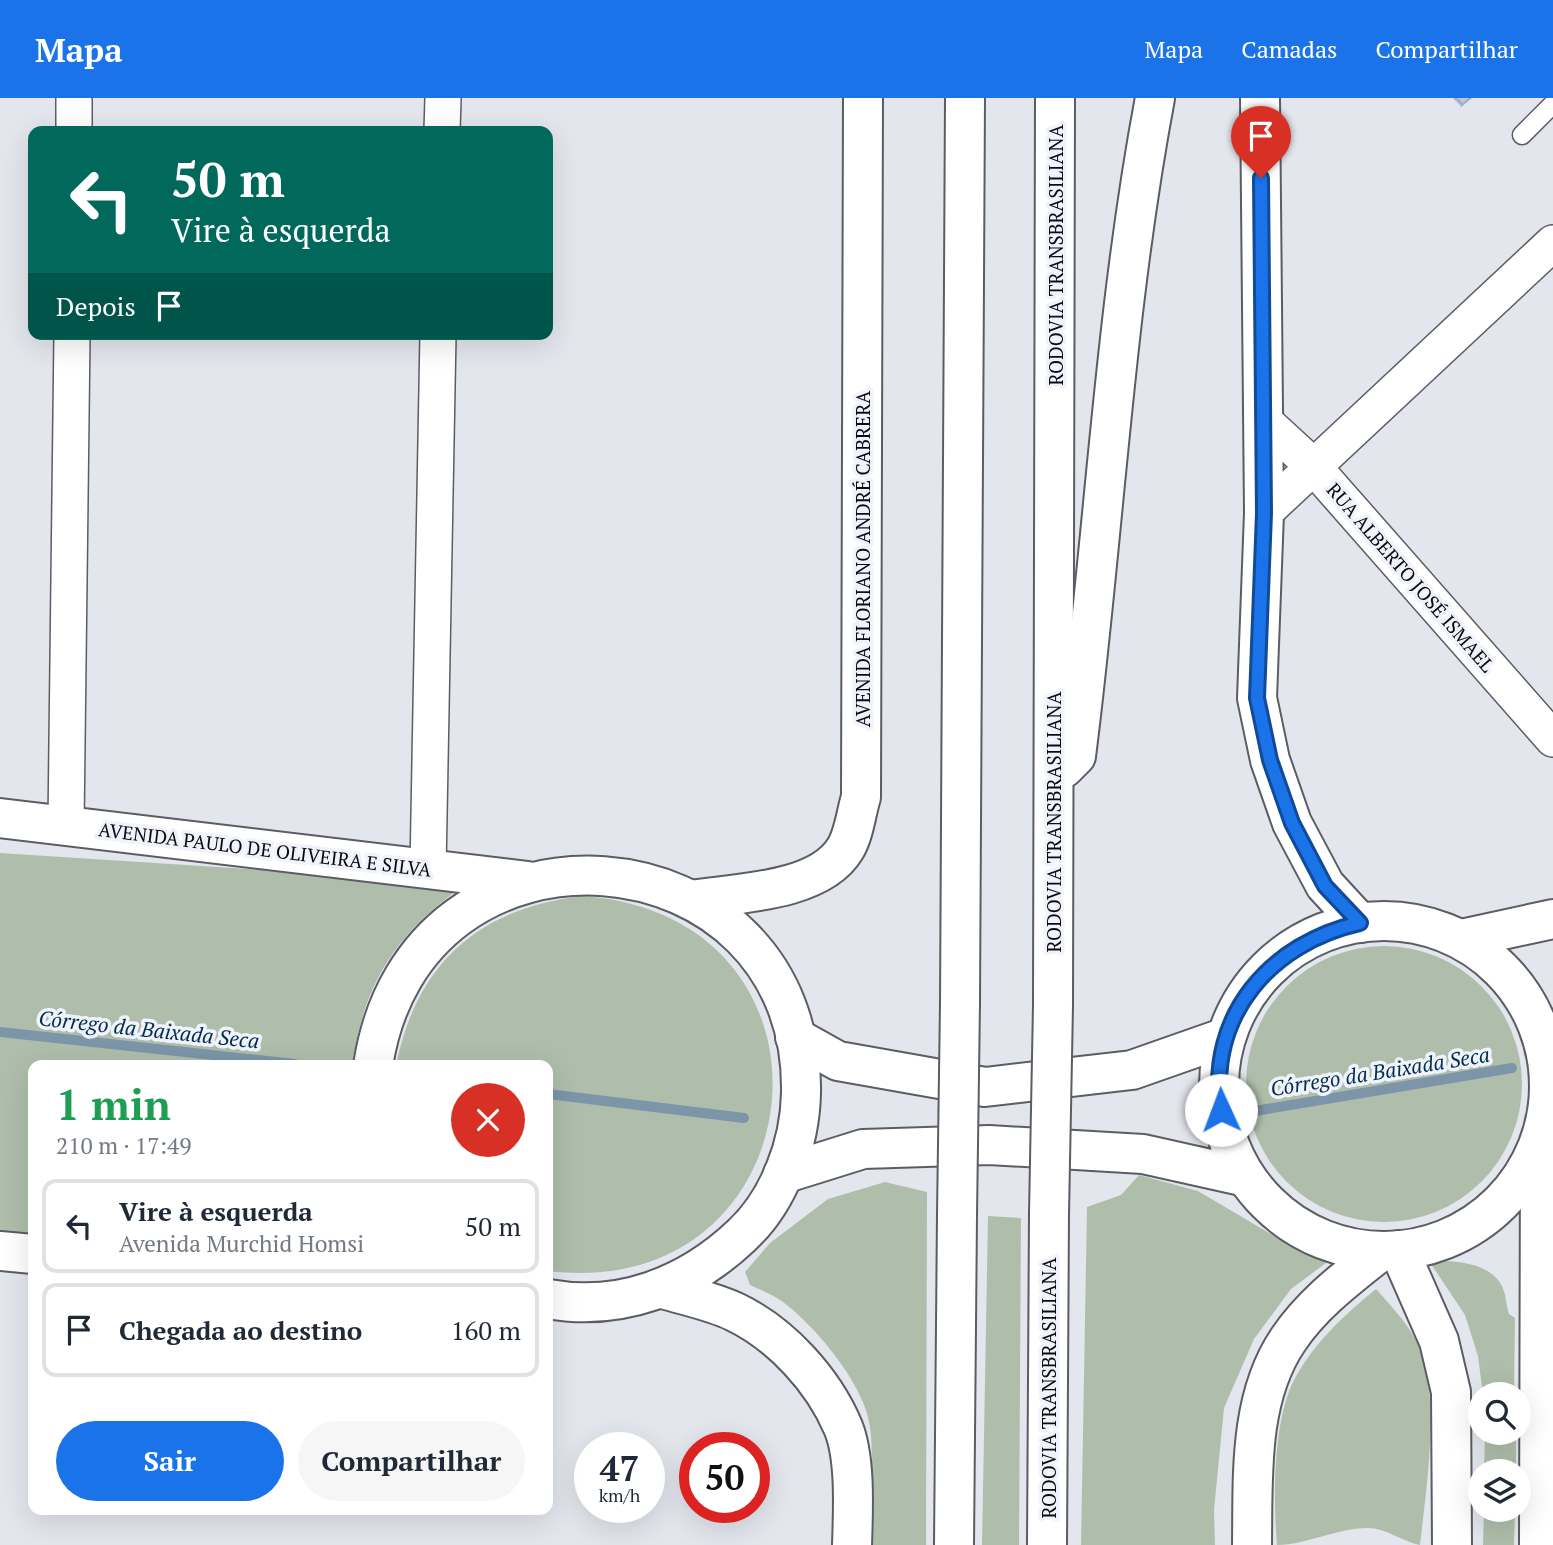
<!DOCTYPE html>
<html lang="pt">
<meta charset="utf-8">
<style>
body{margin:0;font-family:"PT Serif",serif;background:#f6f6f7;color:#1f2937;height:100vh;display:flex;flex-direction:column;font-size:26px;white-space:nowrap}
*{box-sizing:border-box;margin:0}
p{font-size:23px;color:#747a83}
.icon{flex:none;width:38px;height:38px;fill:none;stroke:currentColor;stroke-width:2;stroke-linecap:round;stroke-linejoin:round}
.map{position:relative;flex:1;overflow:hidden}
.side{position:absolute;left:28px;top:962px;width:525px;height:455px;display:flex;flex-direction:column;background:#fff;border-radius:14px;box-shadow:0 7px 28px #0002}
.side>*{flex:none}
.guide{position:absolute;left:28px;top:28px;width:525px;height:214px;border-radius:14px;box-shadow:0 7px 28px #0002;background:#00695c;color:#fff;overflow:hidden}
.controls{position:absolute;left:1468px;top:1284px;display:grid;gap:14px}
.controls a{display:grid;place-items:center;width:63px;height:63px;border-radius:50%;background:#fff;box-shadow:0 7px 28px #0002;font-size:35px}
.speed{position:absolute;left:574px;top:1334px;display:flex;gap:14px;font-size:35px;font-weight:700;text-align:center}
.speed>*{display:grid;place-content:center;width:91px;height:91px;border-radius:50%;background:#fff;box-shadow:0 7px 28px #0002;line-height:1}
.speed small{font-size:18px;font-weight:400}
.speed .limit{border:10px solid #d22;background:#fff;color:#111}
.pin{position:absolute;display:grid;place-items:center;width:60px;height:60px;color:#fff;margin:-72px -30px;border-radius:50% 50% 50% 0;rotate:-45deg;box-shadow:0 0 7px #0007}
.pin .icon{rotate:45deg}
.me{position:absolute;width:77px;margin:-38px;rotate:358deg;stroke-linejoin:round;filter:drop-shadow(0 0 5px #0008)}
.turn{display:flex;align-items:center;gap:24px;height:147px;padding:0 28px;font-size:32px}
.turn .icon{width:91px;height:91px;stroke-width:2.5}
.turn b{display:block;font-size:49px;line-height:60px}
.then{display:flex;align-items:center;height:66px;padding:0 28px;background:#0003;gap:14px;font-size:26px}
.round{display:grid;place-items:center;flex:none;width:74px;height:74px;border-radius:37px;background:#f6f6f7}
.head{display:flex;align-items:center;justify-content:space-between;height:119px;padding:0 28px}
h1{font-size:42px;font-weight:700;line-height:52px;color:#1e9e55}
.action{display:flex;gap:14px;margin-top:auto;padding:14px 28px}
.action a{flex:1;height:80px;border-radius:42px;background:#1a73e8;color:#fff;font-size:28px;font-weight:700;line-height:80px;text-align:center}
.action a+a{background:#f6f6f7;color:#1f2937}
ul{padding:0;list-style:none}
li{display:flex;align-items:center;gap:21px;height:94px;margin:0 14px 10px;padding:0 14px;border:4px solid #e0e1e3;border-radius:14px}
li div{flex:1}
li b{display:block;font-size:26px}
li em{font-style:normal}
header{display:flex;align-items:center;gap:42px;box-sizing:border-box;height:98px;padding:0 35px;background:#1a73e8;color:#fff}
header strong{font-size:33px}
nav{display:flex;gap:38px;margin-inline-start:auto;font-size:24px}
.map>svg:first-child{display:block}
.green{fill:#afbeab}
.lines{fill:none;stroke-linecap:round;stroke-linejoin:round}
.stream{stroke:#7c95a9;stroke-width:10}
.building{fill:url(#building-cross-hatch)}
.service-casing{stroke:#5c5d64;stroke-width:21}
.minor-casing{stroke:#5c5d64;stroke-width:38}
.secondary-casing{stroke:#5c5d64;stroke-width:42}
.motorway-casing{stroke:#5c5d64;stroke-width:42}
.service{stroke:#fff;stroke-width:18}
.minor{stroke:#fff;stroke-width:35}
.secondary{stroke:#fff;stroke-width:38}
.motorway{stroke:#fff;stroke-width:38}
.motorway-bridge-casing{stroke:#5c5d64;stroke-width:42;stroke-linecap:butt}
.motorway-bridge{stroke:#fff;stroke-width:38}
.route-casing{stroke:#114b97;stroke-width:18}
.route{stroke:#1a73e8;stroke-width:12}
.labels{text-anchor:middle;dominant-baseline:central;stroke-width:7;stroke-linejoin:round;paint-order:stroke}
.street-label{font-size:19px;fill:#0b0b0e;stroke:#f1f3fc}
.water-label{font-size:21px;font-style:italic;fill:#002f4c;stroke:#f1f3fc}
</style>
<header>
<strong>Mapa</strong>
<nav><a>Mapa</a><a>Camadas</a><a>Compartilhar</a></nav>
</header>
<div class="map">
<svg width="1553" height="1447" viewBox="0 0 1553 1447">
<defs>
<pattern id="building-cross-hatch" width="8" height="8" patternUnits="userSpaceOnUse" patternTransform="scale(1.75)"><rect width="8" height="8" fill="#bcc2df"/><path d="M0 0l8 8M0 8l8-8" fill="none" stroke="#a0a5be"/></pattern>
</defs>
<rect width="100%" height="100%" fill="#e4e6ee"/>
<g class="green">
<path d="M0 755 467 785C397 834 364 883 352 968H33V1137L0 1134Z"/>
<path d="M584 798C862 820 818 1206 548 1173V968H396C416 865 480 809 584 798Z"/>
<circle cx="1384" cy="986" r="138"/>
<path d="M1139 1077 1198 1093 1281 1142 1330 1162 1291 1191 1254 1241 1224 1310 1214 1412 1215 1447H1081L1087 1109 1121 1097Z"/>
<path d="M885 1084 927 1094 926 1447H869C869 1409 875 1367 870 1329 865 1287 816 1229 783 1204 773 1197 761 1192 750 1187L745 1174 770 1145 828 1101Z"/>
<path d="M988 1118 1021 1120 1019 1447H982Z"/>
<path d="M1436 1163C1458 1163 1490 1165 1502 1188 1506 1196 1506 1207 1509 1216L1515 1220 1514 1297H1483L1478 1258 1465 1217 1431 1166Z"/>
<path d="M1376 1191C1394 1211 1414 1232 1423 1258 1439 1308 1426 1394 1420 1447 1403 1444 1386 1430 1368 1430 1336 1430 1307 1447 1277 1447 1273 1401 1273 1323 1294 1282 1314 1245 1344 1217 1376 1191Z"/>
<path d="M1485 1335H1516V1374H1484Z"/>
<path d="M1484 1412H1515L1514 1447H1483Z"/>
</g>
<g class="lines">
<g class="stream">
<path d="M0 934 295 966"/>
<path d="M548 996 744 1020"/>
<path d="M1255 1013 1512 970"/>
</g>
</g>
<path class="building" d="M1453 0H1472L1461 9Z"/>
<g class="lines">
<defs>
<path id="service" d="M1522 37 1553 6"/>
<g id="minor">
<path d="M74 33V0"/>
<path d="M442 33 443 0"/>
<path d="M1263 322 1312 367 1553 641"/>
<path d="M1264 415 1553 145"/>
<path d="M66 727 72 236"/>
<path d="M428 771 438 236"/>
</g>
<g id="secondary">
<path d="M1260 0 1264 415 1257 600 1270 662 1292 725 1325 787 1360 825"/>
<path d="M0 720 528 783"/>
<path d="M691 802C737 795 819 794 845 751 854 737 856 715 861 699L863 0"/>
<circle cx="1384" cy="988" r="165"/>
<path d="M1461 841 1553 821"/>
<path d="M795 939 838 963 985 989 1132 972 1226 939"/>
<path d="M373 968C414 694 806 727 801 995 800 1046 779 1103 741 1138 688 1188 620 1214 548 1201"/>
<path d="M783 1076 863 1051 989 1047 1143 1056 1246 1079"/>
<path d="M1399 1152 1439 1243 1451 1294 1452 1447"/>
<path d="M0 1153 33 1156"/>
<path d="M663 1191C686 1198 712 1203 735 1214 781 1236 823 1282 843 1329 856 1360 853 1414 852 1447"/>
<path d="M1252 1447C1253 1380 1248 1301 1288 1242 1312 1206 1347 1180 1381 1153"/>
<path d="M1539 1447 1540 1050"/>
</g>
<g id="motorway">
<path d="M1064 670 1076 658C1104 439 1114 217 1155 0"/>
<path d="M960 905 965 0"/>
<path d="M1053 907 1055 0"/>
<path d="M954 1447 957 1117"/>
<path d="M1047 1447 1049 1116"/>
</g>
</defs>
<use href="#service" class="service-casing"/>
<use href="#minor" class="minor-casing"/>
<use href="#secondary" class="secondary-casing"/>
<use href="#motorway" class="motorway-casing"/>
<use href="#service" class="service"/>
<use href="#minor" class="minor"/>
<use href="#secondary" class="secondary"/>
<use href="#motorway" class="motorway"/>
<defs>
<g id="motorway-bridge">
<path d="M1049 1116 1053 907"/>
<path d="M957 1117 960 905"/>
</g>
</defs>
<use href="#motorway-bridge" class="motorway-bridge-casing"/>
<use href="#motorway-bridge" class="motorway-bridge"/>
</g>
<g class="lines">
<defs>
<path id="route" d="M1221 1012C1207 917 1271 845 1360 825L1325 788 1292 725 1270 662 1257 600 1264 415 1261 80"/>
</defs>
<use href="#route" class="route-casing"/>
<use href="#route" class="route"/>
</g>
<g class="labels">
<g class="street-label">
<text transform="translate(1055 157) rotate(-90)">RODOVIA TRANSBRASILIANA</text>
<text transform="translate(862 461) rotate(-90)">AVENIDA FLORIANO ANDRÉ CABRERA</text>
<text transform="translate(1411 479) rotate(49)">RUA ALBERTO JOSÉ ISMAEL</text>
<text transform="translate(1053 724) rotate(-90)">RODOVIA TRANSBRASILIANA</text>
<text transform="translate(265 751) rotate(7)">AVENIDA PAULO DE OLIVEIRA E SILVA</text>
<text transform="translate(1048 1290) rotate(-90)">RODOVIA TRANSBRASILIANA</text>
</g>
<g class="water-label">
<text transform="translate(149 931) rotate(6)">Córrego da Baixada Seca</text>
<text transform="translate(1380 973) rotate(-9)">Córrego da Baixada Seca</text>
</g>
</g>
</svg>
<div class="controls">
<a><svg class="icon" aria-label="search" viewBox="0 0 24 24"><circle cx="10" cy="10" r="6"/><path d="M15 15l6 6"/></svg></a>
<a><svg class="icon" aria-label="layers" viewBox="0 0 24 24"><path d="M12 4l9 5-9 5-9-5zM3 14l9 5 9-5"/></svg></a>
</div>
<div class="speed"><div>47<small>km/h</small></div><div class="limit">50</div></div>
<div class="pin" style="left:1261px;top:80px;background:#d93025"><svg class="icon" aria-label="arrive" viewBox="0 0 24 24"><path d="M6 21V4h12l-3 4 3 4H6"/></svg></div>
<svg class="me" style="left:1221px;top:1012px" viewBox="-20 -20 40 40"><circle r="19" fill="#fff"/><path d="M0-13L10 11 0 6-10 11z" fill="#1a73e8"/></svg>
<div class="guide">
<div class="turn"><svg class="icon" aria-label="left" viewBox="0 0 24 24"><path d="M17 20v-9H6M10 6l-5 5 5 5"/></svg><div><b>50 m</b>Vire à esquerda</div></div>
<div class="then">Depois<svg class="icon" aria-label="arrive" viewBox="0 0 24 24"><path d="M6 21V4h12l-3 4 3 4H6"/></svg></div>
</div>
<section class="side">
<div class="head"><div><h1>1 min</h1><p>210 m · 17:49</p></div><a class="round" style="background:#d93025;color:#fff"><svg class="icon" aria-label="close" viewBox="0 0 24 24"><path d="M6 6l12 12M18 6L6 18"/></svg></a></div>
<ul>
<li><svg class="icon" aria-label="left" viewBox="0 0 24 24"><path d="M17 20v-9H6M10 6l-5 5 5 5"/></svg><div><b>Vire à esquerda</b><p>Avenida Murchid Homsi</p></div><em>50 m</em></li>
<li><svg class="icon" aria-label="arrive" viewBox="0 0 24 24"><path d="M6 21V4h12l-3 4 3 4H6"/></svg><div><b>Chegada ao destino</b></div><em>160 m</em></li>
</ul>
<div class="action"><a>Sair</a><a>Compartilhar</a></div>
</section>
</div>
